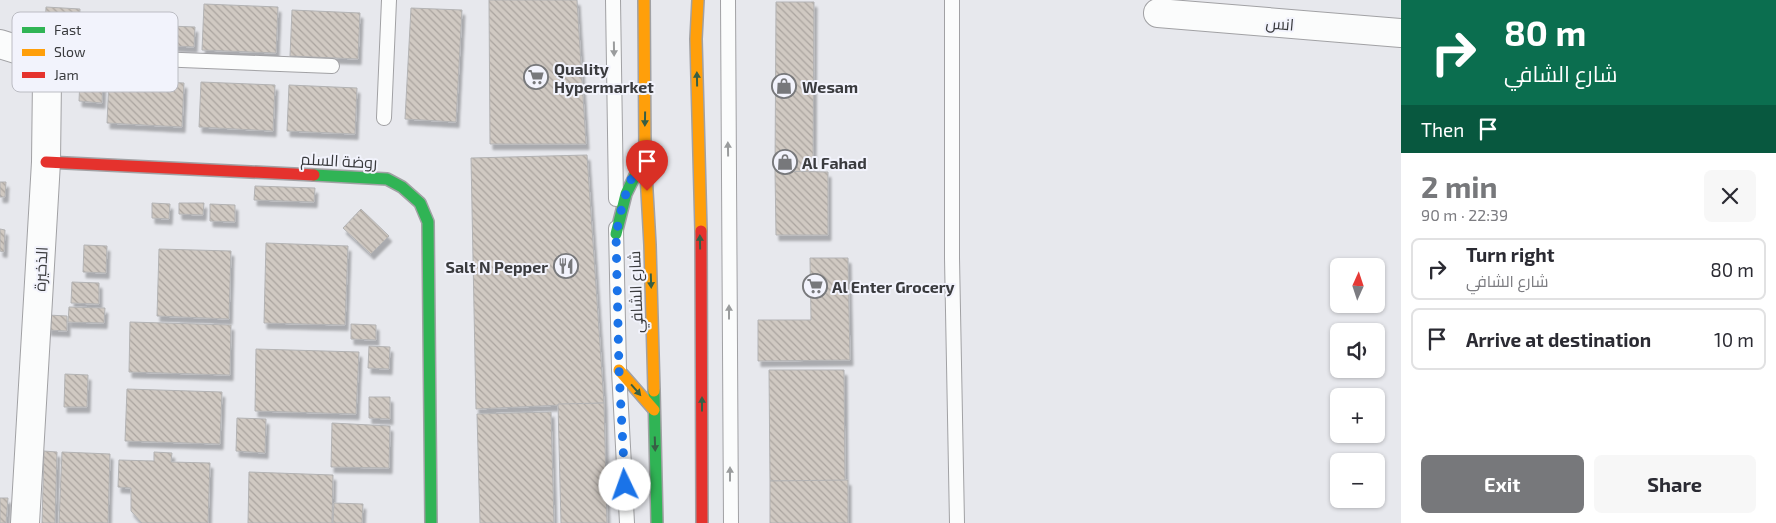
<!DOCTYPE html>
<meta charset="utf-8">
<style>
body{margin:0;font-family:"Exo 2",Cairo,sans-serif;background:#f7f7f7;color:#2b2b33;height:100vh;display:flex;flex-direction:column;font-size:19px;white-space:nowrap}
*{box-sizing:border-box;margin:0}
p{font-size:16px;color:#7c7c81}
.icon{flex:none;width:28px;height:28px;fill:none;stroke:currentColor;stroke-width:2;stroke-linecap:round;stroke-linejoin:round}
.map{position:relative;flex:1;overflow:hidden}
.sheet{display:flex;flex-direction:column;background:#fff;width:375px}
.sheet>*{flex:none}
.guide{background:#0b6e4f;color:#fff;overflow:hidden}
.needle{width:32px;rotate:3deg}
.tools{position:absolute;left:1330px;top:258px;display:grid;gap:10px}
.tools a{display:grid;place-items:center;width:55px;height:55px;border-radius:8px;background:#fff;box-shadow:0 1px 4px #0004;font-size:25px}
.pin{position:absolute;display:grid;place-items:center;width:42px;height:42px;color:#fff;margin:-51px -21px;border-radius:50% 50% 50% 0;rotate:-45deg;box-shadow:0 0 5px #0007}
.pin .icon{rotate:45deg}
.me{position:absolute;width:55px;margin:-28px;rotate:357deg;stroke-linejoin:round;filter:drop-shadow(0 0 4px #0008)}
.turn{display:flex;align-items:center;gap:18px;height:105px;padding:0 20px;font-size:22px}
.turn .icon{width:65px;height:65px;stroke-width:2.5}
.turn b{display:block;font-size:35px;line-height:42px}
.then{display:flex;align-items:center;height:48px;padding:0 20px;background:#0003;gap:10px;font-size:19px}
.round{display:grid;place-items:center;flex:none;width:52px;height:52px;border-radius:8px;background:#f7f7f7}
.overview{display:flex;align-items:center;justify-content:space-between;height:85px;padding:0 20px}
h1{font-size:30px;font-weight:700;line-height:38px;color:#77787b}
.action{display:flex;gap:10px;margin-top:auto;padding:10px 20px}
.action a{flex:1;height:58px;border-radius:8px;background:#77787b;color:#fff;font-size:20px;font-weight:700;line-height:58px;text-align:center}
.action a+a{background:#f7f7f7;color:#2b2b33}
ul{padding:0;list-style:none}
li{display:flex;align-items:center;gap:15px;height:62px;margin:0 10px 8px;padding:0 10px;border:2px solid #e1e1e2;border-radius:8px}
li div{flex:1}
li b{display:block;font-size:19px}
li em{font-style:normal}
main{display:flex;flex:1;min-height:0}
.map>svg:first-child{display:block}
.building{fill:url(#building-back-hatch);stroke:#b3b3b4;filter:url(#shadow)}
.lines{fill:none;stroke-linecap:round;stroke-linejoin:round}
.lane-casing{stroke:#a1a1a4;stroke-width:16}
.street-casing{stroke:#a1a1a4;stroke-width:30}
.fast-casing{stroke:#a1a1a4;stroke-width:14}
.slow-casing{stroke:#a1a1a4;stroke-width:14}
.jam-casing{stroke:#a1a1a4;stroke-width:14}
.lane{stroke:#fbfcfc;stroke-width:14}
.street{stroke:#fbfcfc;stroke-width:28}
.fast{stroke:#30b455;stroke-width:11}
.slow{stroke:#ff9f0a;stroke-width:11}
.jam{stroke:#e5322d;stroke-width:11}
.oneway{fill:#9a9c9d}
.oneway2{fill:#375f45}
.route{stroke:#1a73e8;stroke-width:9;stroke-dasharray:0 16.2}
.labels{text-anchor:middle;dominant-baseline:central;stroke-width:4;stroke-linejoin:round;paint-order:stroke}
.street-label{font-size:16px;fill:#3a3b3e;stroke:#f2f3fc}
.poi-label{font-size:16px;font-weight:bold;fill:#3a3b3e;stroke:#f2f3fc;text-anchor:start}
.key{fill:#f2f3fc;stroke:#bbbcc3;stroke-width:1}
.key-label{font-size:14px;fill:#3a3b3e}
</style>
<main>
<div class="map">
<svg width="1401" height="523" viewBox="0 0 1401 523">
<defs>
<pattern id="building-back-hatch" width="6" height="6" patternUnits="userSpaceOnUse" patternTransform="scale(1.25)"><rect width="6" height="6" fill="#d0c9c2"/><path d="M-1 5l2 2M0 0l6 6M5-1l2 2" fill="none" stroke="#aaa49f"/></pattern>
<filter id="shadow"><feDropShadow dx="3" dy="5.5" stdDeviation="1" flood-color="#0004"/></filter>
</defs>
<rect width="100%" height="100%" fill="#e7e8ed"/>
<g class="building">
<path d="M489 0H577L586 144H490Z"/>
<path d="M776 2H814L813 172 775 171Z"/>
<path d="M204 4 278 7 276 53 202 50Z"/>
<path d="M46 7 80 9 79 32 45 30Z"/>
<path d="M411 8 462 10 456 122 405 119Z"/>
<path d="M292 10 360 13 358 59 290 56Z"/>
<path d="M144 25 195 27 194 47 144 44Z"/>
<path d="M80 79 103 80 102 103 79 101Z"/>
<path d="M109 79 184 83 182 127 107 123Z"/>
<path d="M201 82 275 85 273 131 199 127Z"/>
<path d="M289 85 357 88 355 134 287 131Z"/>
<path d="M587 155 604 403 476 409 471 158Z"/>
<path d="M775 171 828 172V235H776Z"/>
<path d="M0 182H6L5 197H0Z"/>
<path d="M255 186 315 188 314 202 254 200Z"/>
<path d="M152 203 170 204 169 219 152 218Z"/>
<path d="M179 203H204L203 215 179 214Z"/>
<path d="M210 204 235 205V222L210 221Z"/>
<path d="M361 209 389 236 371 254 343 228Z"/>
<path d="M0 229 5 230 4 252 0 251Z"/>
<path d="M266 243 348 246 345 325 264 323Z"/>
<path d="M84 245 107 246 106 273 83 272Z"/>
<path d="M159 249 231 251 229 319 157 316Z"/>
<path d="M810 258H848L850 360 758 361V320H811Z"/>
<path d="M72 282 99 283V304L71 303Z"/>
<path d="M69 307 105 308 104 323 68 322Z"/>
<path d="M48 315 67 316V331L48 330Z"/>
<path d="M130 322 231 325 230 375 129 372Z"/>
<path d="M351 324 376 325V340L351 339Z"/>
<path d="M369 346 390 347 389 369 368 368Z"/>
<path d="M256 349 359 352 356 414 255 411Z"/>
<path d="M769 370H844L845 481H770Z"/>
<path d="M65 374 88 375 87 407H64Z"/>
<path d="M127 389 222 392 220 444 125 441Z"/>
<path d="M369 397H390V419L369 418Z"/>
<path d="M604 403 607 523H561L558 404Z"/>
<path d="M551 412 554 523H480L477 414Z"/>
<path d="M237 418 266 419 265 453 236 451Z"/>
<path d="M332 423 390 426 389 468 331 467Z"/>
<path d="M44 451 57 452 55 523H42Z"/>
<path d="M62 452 110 454 108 523H59Z"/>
<path d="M154 452 172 453 171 462 210 463 208 523H142L131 511V488L118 487 119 460 154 461Z"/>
<path d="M249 472 333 475 332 523H248Z"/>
<path d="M848 480V523H770V481Z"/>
<path d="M0 498H8L6 523H0Z"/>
<path d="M334 503 363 504 362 523H333Z"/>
</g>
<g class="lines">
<defs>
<g id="lane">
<path d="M613 0 616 199"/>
<path d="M728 0 731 523"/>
<path d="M952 0V258L957 523"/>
<path d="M47 79 95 61 132 58 332 66"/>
<path d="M384 118 389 0"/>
<path d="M616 228 619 370 627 523"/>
</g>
<g id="street">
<path d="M1158 13 1401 33"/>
<path d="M0 44 32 54 47 79 46 162 25 523"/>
</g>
<g id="fast">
<path d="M314 175 387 179 402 187 420 203 428 222 431 523"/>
<path d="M616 234 626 194 644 157"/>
<path d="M654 391 657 523"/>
</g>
<g id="slow">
<path d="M644 0 645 155 650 245 654 391"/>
<path d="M698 0 696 39 701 231"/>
<path d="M619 370 654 410"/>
</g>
<g id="jam">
<path d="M46 162 314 175"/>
<path d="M701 231 702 523"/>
</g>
</defs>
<use href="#lane" class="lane-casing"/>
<use href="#street" class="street-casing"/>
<use href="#fast" class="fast-casing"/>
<use href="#slow" class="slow-casing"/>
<use href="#jam" class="jam-casing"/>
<use href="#lane" class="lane"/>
<use href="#street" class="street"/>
<use href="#fast" class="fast"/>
<use href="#slow" class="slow"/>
<use href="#jam" class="jam"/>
</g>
<defs><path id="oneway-solid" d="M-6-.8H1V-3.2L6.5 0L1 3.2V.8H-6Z" transform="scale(1.25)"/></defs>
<g class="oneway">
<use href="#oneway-solid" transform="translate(614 49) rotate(89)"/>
<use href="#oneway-solid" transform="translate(728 149) rotate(-91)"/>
<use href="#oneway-solid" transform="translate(729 312) rotate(-90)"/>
<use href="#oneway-solid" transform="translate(730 474) rotate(-90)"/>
</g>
<g class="oneway2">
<use href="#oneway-solid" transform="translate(697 79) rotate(-91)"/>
<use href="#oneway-solid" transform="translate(645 119) rotate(91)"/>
<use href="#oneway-solid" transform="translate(700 242) rotate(-91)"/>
<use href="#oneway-solid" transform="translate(651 281) rotate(88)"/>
<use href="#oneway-solid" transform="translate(636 390) rotate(49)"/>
<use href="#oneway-solid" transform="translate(702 404) rotate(-90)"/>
<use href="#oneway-solid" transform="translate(655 444) rotate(88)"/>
</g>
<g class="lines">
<path class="route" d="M625 485 619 370 616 234 623 202 632 177 645 155 647 191"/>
</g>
<defs>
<symbol id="supermarket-ring" viewBox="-11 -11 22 22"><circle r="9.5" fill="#f2f3fc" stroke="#77787b" stroke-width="1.5"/><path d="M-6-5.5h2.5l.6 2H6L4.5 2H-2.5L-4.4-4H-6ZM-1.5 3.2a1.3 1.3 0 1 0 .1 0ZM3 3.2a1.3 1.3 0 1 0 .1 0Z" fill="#77787b"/></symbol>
<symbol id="shop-ring" viewBox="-11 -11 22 22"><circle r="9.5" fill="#f2f3fc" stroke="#77787b" stroke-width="1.5"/><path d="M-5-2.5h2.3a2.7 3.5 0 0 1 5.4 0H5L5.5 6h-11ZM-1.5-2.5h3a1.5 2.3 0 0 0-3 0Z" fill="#77787b"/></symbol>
<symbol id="restaurant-ring" viewBox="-11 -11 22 22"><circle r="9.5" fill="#f2f3fc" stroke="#77787b" stroke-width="1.5"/><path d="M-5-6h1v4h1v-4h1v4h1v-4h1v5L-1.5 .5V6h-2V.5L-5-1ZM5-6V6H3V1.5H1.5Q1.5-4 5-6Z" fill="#77787b"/></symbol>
</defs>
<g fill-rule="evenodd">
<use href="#supermarket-ring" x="522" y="63" width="28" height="28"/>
<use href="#shop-ring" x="770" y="72" width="28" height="28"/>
<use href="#shop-ring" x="771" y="148" width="28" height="28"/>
<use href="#restaurant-ring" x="552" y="252" width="28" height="28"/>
<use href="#supermarket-ring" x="801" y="272" width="28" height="28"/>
</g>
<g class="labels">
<g class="street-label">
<text transform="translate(1280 23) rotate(5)">انس</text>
<text transform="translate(339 160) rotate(3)">روضة السلم</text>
<text transform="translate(40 269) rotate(-87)">الذخيرة</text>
<text transform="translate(635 292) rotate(-92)">شارع الشافي</text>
</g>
<g class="poi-label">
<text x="554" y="68">Quality<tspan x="554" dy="18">Hypermarket</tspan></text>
<text x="802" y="86">Wesam</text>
<text x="802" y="162">Al Fahad</text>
<text x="548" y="266" text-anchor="end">Salt N Pepper</text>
<text x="832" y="286">Al Enter Grocery</text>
</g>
</g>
<rect x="12" y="12" width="166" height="80" rx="8" class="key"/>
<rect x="22" y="27" width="23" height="6" fill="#30b455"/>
<rect x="22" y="49" width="23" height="7" fill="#ff9f0a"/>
<rect x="22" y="72" width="23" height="6" fill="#e5322d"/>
<g class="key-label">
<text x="54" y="35">Fast</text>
<text x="54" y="57">Slow</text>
<text x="54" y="80">Jam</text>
</g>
</svg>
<div class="tools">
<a><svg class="needle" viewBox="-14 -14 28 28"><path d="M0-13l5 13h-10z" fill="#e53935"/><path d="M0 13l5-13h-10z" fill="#7c7c81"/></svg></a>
<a><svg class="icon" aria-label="sound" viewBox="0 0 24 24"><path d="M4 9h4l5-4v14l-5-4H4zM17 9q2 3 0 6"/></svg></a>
<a>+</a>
<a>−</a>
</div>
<div class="pin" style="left:647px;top:191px;background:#d93025"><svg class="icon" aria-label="arrive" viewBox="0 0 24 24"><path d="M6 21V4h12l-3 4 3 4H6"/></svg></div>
<svg class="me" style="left:625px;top:485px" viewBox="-20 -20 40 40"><circle r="19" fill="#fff"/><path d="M0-13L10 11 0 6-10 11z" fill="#1a73e8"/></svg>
</div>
<section class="sheet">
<div class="guide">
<div class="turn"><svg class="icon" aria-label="right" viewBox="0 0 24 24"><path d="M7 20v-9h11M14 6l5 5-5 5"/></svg><div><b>80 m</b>شارع الشافي</div></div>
<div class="then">Then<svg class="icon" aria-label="arrive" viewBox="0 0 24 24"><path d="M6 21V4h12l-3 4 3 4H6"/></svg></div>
</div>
<div class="overview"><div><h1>2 min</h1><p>90 m · 22:39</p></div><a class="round"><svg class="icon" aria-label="close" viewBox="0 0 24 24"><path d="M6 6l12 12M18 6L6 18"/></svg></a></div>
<ul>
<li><svg class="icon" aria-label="right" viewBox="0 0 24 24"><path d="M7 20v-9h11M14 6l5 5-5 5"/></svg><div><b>Turn right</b><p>شارع الشافي</p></div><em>80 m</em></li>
<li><svg class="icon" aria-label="arrive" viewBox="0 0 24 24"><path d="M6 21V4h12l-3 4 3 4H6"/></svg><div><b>Arrive at destination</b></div><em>10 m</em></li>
</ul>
<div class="action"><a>Exit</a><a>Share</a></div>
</section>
</main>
